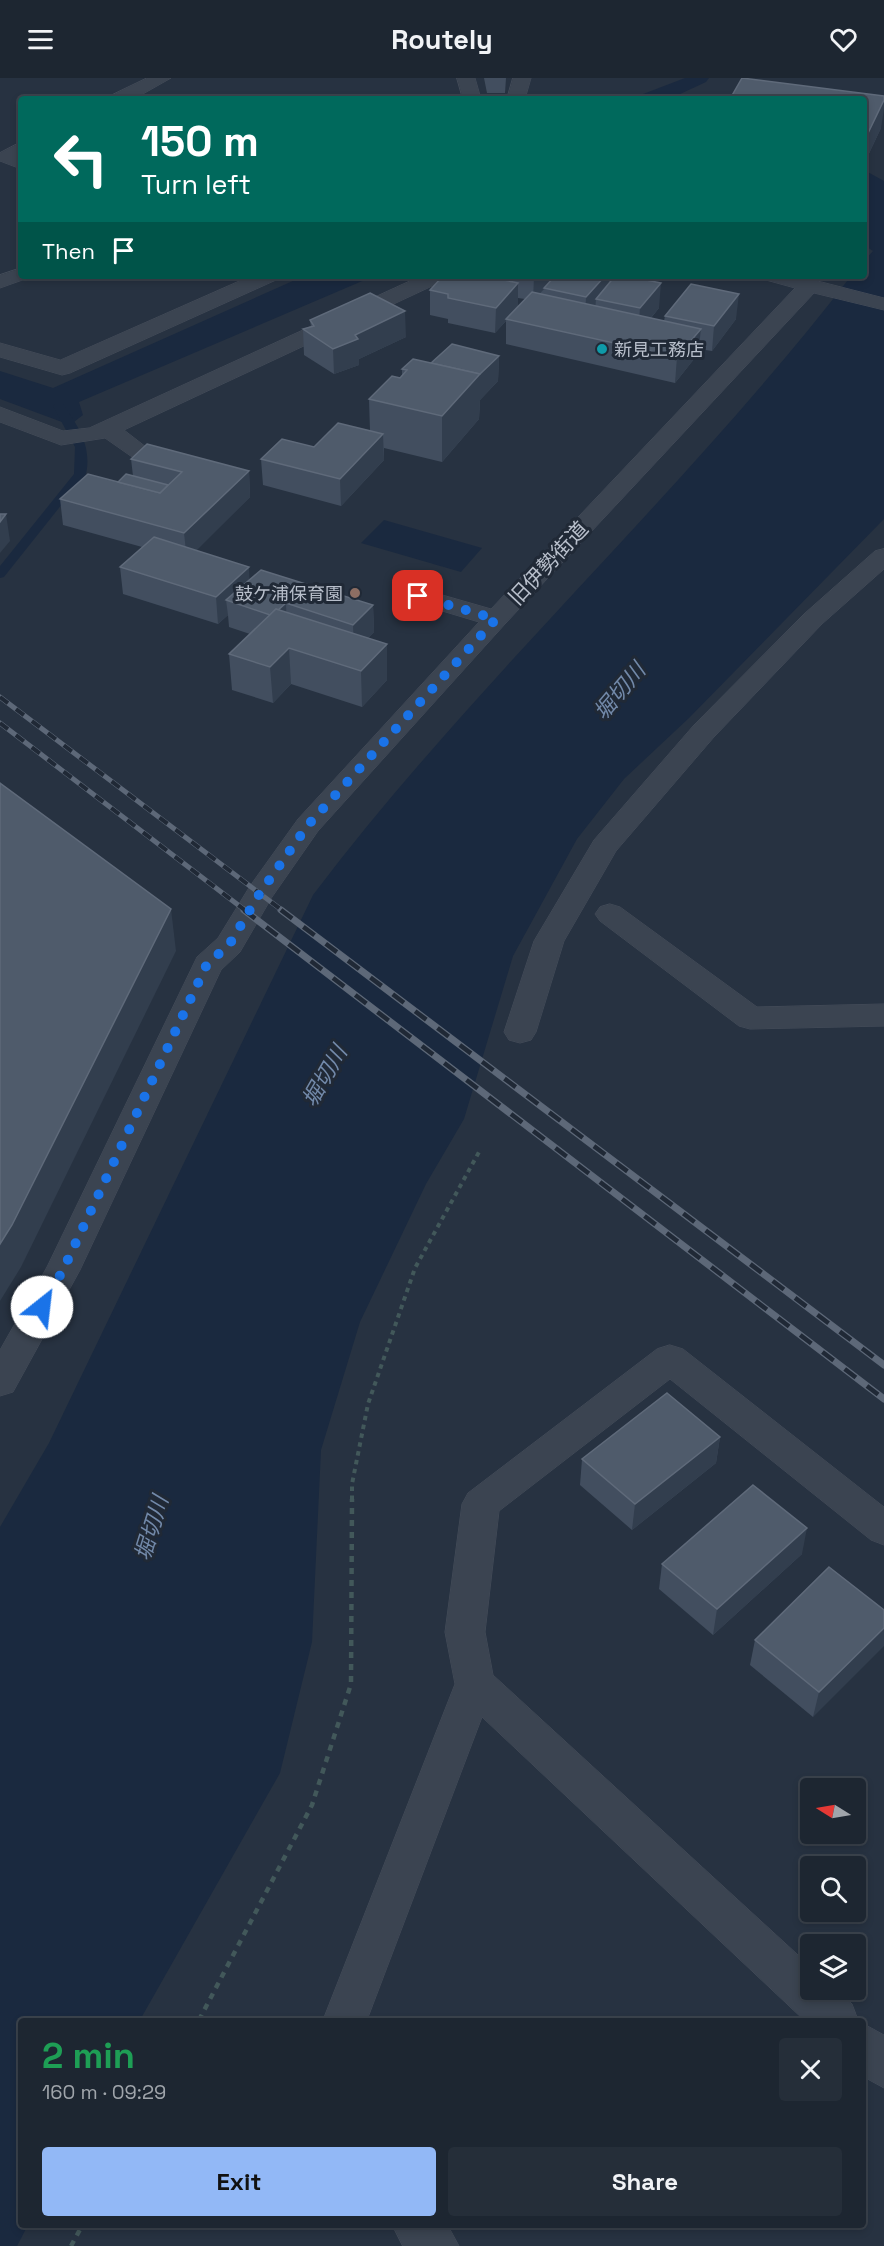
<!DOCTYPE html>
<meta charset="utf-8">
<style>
body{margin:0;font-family:"Space Grotesk","Noto Sans JP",sans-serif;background:#252e39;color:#f1f3f6;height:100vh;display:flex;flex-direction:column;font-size:22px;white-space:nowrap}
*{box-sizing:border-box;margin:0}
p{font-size:20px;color:#a0a5ab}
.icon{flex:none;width:33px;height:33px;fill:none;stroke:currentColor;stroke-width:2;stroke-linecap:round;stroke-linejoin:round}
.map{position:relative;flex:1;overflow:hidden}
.details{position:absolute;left:18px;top:1940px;width:848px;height:210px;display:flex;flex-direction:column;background:#1d2631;border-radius:6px;box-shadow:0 3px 9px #0003,0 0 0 2px #3b434d}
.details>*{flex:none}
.top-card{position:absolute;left:18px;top:18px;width:849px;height:183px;border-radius:6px;box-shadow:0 3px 9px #0003,0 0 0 2px #3b434d;background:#00695c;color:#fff;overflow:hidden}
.needle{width:39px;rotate:281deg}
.controls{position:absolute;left:800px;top:1700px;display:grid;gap:12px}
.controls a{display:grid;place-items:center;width:66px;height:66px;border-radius:6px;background:#1d2631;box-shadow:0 3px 9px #0003,0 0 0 2px #3b434d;font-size:30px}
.pin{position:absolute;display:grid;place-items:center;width:51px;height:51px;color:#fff;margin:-26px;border-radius:12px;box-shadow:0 3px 9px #0006}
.me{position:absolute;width:66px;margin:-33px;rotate:29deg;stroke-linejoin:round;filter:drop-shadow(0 0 4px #0008)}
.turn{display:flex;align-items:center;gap:21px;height:126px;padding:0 24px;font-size:27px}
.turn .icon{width:78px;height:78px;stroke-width:2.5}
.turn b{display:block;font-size:42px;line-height:51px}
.then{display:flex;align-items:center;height:57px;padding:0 24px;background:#0003;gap:12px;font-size:22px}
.round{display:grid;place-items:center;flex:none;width:63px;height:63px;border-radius:6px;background:#252e39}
.headline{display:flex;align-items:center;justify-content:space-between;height:102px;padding:0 24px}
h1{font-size:36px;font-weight:700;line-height:45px;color:#1e9e55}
.primary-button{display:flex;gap:12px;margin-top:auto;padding:12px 24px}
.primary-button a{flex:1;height:69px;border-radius:6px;background:#92b8f6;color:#111;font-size:24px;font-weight:700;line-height:69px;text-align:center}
.primary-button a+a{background:#252e39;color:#f1f3f6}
header{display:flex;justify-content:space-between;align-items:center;height:78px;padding:0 24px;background:#1d2631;font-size:27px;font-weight:700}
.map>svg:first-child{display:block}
.water{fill:#1a293f}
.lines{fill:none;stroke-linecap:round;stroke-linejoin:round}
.stream{fill:#1a293f;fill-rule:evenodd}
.minor-casing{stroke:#454d5a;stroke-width:1}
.path-far1{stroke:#42585a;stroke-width:4;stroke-dasharray:4.5 4.5;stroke-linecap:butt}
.path{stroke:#42585a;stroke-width:4.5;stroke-dasharray:6 6;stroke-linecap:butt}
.minor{fill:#3b4451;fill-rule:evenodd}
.rail-far1-casing{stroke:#5d6878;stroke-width:5}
.rail-casing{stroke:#5d6878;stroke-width:7}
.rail-far1{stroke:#202936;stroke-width:4;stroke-dasharray:10;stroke-linecap:butt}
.rail{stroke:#202936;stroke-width:4.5;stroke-dasharray:14;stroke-linecap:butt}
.wall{fill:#424e5f;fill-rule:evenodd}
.shaded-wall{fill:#323e4e}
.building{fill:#4f5b6b;stroke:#5f6a7a;stroke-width:1.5}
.route{stroke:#1a73e8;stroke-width:10;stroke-dasharray:0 18}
.culture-dot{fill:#0f9aa8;stroke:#202936;stroke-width:2}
.education-dot{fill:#8d6e63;stroke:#202936;stroke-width:2}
.labels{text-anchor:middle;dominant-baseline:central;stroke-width:6;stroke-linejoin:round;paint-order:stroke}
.far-poi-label{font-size:18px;fill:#b8bfcb;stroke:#202936;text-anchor:start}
.street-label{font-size:21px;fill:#b8bfcb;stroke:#202936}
.water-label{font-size:22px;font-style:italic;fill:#7289a9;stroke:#202936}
</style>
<header><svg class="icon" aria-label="menu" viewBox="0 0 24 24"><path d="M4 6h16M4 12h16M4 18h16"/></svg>Routely<svg class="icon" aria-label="heart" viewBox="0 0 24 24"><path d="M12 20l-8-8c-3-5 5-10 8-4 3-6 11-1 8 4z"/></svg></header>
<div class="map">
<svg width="884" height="2168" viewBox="0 0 884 2168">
<rect width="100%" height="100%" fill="#273241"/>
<g class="water">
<path d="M685 0H709L706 4 678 17 675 21H630Z"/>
<path d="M864 92 884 103V441L689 640 624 701 577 761 513 878 464 1041 426 1106 360 1244 321 1372 312 1564 280 1695 140 1942H21V2146L28 2147 17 2168H0V1449L49 1365 313 817C478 599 684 415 851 198H864V183L873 173 864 167Z"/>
<path d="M304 198H374L79 324 83 337 70 347 0 321V293L53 310Z"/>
<path d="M384 442 482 470 461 494 361 465Z"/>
</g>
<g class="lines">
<path class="stream" d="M55 326H63C78 348 92 368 86 396L4 499 0 500V488L74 396 75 369 53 328Z"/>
<defs>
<g id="minor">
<path d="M147 0H171L134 21H110L112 17Z"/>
<path d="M457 0H475L481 21H463Z"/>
<path d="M513 0H531L525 21H507Z"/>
<path d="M21 64V91L0 83V75Z"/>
<path d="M21 190V198H30L28 200 0 210V197Z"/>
<path d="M251 198H280L276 202 70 295 62 297 0 279V265L60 282Z"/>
<path d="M421 198H449L445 202 124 352 155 376 151 381H135L105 360 61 367 0 344V329L63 353 89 350Z"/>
<path d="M762 198H798L884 220V232L814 215 505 546 318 753 272 819 240 874 221 892 80 1192 13 1314 0 1318V1272L47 1189 197 879 218 860 250 808 298 741 479 544 409 523 405 518 409 513 418 510 491 531 795 210 766 202Z"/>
<path d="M884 471V491L822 546 714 659 616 773 564 863 536 954 531 962 520 965 509 962 504 954 534 863 594 762 694 647 804 536 875 473Z"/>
<path d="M610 826 620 829 757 929 884 926V948L750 951 739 948 600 843 595 836 600 829Z"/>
<path d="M670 1267 683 1271 884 1429V1467L871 1462 670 1301 499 1433 485 1554 493 1597 810 1888V1911H835L852 1926 858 1942H804L482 1639 367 1942H323L455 1606 445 1554 462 1426 468 1415 657 1271Z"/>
<path d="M862 1945 884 1957V2010L862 1998Z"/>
<path d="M392 2146H447L459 2168H403Z"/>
</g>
</defs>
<use href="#minor" class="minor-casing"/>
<path class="path-far1" d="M352 1422V1406L368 1326 415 1190 479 1074"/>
<g class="path">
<path d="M199 1942 312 1727 351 1606 352 1421"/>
<path d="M71 2168 83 2146"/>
</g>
<use href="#minor" class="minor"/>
<defs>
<g id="rail-far1">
<path d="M0 619 283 833"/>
<path d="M0 645 246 833"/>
</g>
<g id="rail">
<path d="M244 832 884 1321"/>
<path d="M281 832 884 1287"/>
</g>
</defs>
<use href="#rail-far1" class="rail-far1-casing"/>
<use href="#rail" class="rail-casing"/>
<use href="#rail-far1" class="rail-far1"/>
<use href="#rail" class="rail"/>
</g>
<g class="wall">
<path d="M482 0H506L505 15H487L484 0Z"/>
<path d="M864 21 881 50 864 86Z"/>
<path d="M443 198H610V205L659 230 651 240 664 243 665 238 736 241 712 273 699 271 698 276 675 305 506 266V243L495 255 448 245V241L430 237V212ZM518 220 525 221 518 229Z"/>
<path d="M310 242 406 259 359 281V287L334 296 304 277 303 251 311 249Z"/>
<path d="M499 278 498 303 480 322 479 341 442 384 384 370V382L341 428 263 407 261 381 314 369 370 353 369 321 400 300 402 297V291L431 285Z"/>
<path d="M131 381 249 393 250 419 196 472 250 502 373 527 374 554 368 560 387 602 362 629 291 606 273 625 232 612 229 576 250 556 229 549 228 537 218 546 123 516 120 489 142 469 63 447 60 421 118 404 133 398Z"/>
<path d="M720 1359 716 1385 632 1452 580 1407 582 1381Z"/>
<path d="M802 1476 713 1557 659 1511 662 1486Z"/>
<path d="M884 1532 813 1639 750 1587 755 1562Z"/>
</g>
<g class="shaded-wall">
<path d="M884 22V31L881 50 864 86 868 55Z"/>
<path d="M534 198H556L533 223Z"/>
<path d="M605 198H610L609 217 596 221 595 233 585 244 586 219Z"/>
<path d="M518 205V230L506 241V243L495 255 496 230Z"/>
<path d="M661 205 659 230 638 255 640 230Z"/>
<path d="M739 216 736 241 712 273 714 248Z"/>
<path d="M405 233 406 259 359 281V287L334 296 333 271 355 257Z"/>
<path d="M701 251 698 276 675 305 677 279Z"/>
<path d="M499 278 498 303 480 322 479 341 442 384V338L471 305Z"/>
<path d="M383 356 384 382 341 428 340 401Z"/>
<path d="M249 393 250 419 187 482 184 455Z"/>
<path d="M6 436 10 463 0 475V444Z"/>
<path d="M249 489 250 515 226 522 228 537 218 546 216 519Z"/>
<path d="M286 525 287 552 273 538Z"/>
<path d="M373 527 374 554 354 574 353 547Z"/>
<path d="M387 566V602L362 629 361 593Z"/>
<path d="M289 570 291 606 273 625 270 589Z"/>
<path d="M171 831 176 873 21 1189 0 1223V1166Z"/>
<path d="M720 1359 716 1385 632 1452 635 1426Z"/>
<path d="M807 1450 802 1476 713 1557 717 1531Z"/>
<path d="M884 1550V1568L813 1639 819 1614Z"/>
</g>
<g class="building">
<path d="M742 0 884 18V22L868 55 864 54V21H730Z"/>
<path d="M443 198H485L518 205 496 230 448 220V216L430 212Z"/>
<path d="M555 198H605L586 219 544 210Z"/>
<path d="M615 198H627L661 205 640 230 596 221Z"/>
<path d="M691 206 739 216 714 248 665 238Z"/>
<path d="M532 214 701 251 677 279 506 241Z"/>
<path d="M370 215 405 233 355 257 358 261 333 271 303 251 314 248 310 242Z"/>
<path d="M452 266 499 278 480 296 431 285Z"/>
<path d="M413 281 480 296 442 338 369 321 392 298 400 300 407 292 402 291Z"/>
<path d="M338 345 383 356 340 401 261 381 282 361 314 369Z"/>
<path d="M147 366 249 393 184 455 60 421 88 396 160 415 182 394 131 381Z"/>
<path d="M126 396 168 407 160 415 118 404Z"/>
<path d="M0 436H6L0 444Z"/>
<path d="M154 459 249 489 216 519 120 489Z"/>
<path d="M261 492 373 527 353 547 286 525 278 532 276 531 270 537 226 522Z"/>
<path d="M276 531 387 566 361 593 289 570 270 589 229 576Z"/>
<path d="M0 705 171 831 12 1147 0 1166Z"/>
<path d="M667 1315 720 1359 635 1426 582 1381Z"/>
<path d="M753 1407 807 1450 717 1531 662 1486Z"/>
<path d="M829 1489 884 1532V1550L819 1614 755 1562Z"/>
</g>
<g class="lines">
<path class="route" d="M42 1229 63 1192 207 886 229 867 260 815 308 747 496 541 418 518"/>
</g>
<circle class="culture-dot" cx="602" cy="271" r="6"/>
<circle class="education-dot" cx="355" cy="515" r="6"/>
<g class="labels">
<g class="far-poi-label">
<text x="614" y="271">新見工務店</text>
<text x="343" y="515" text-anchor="end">鼓ケ浦保育園</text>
</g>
<g class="street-label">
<text transform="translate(548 485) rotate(-47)">旧伊勢街道</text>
</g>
<g class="water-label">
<text transform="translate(619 613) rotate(-50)">堀切川</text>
<text transform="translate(324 998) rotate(-60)">堀切川</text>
<text transform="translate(151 1450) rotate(-73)">堀切川</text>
</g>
</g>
</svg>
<div class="controls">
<a><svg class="needle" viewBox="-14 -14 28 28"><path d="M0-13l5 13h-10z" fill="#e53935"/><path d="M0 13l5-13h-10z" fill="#a0a5ab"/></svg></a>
<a><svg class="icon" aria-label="search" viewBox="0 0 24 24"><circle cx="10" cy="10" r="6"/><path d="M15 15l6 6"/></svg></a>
<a><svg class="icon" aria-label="layers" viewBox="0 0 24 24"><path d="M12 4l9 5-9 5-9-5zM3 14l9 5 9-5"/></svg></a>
</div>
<div class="pin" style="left:418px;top:518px;background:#d93025"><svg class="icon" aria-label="arrive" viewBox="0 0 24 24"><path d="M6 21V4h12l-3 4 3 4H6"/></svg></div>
<svg class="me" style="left:42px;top:1229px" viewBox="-20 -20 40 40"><circle r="19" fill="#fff"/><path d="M0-13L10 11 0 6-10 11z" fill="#1a73e8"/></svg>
<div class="top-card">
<div class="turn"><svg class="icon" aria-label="left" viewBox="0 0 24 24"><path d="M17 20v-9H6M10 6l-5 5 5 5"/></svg><div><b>150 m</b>Turn left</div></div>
<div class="then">Then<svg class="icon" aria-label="arrive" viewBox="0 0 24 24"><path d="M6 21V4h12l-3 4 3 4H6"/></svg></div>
</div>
<section class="details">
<div class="headline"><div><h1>2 min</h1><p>160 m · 09:29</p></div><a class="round"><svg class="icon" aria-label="close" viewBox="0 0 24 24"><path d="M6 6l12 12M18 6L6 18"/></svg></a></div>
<div class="primary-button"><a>Exit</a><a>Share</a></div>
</section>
</div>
